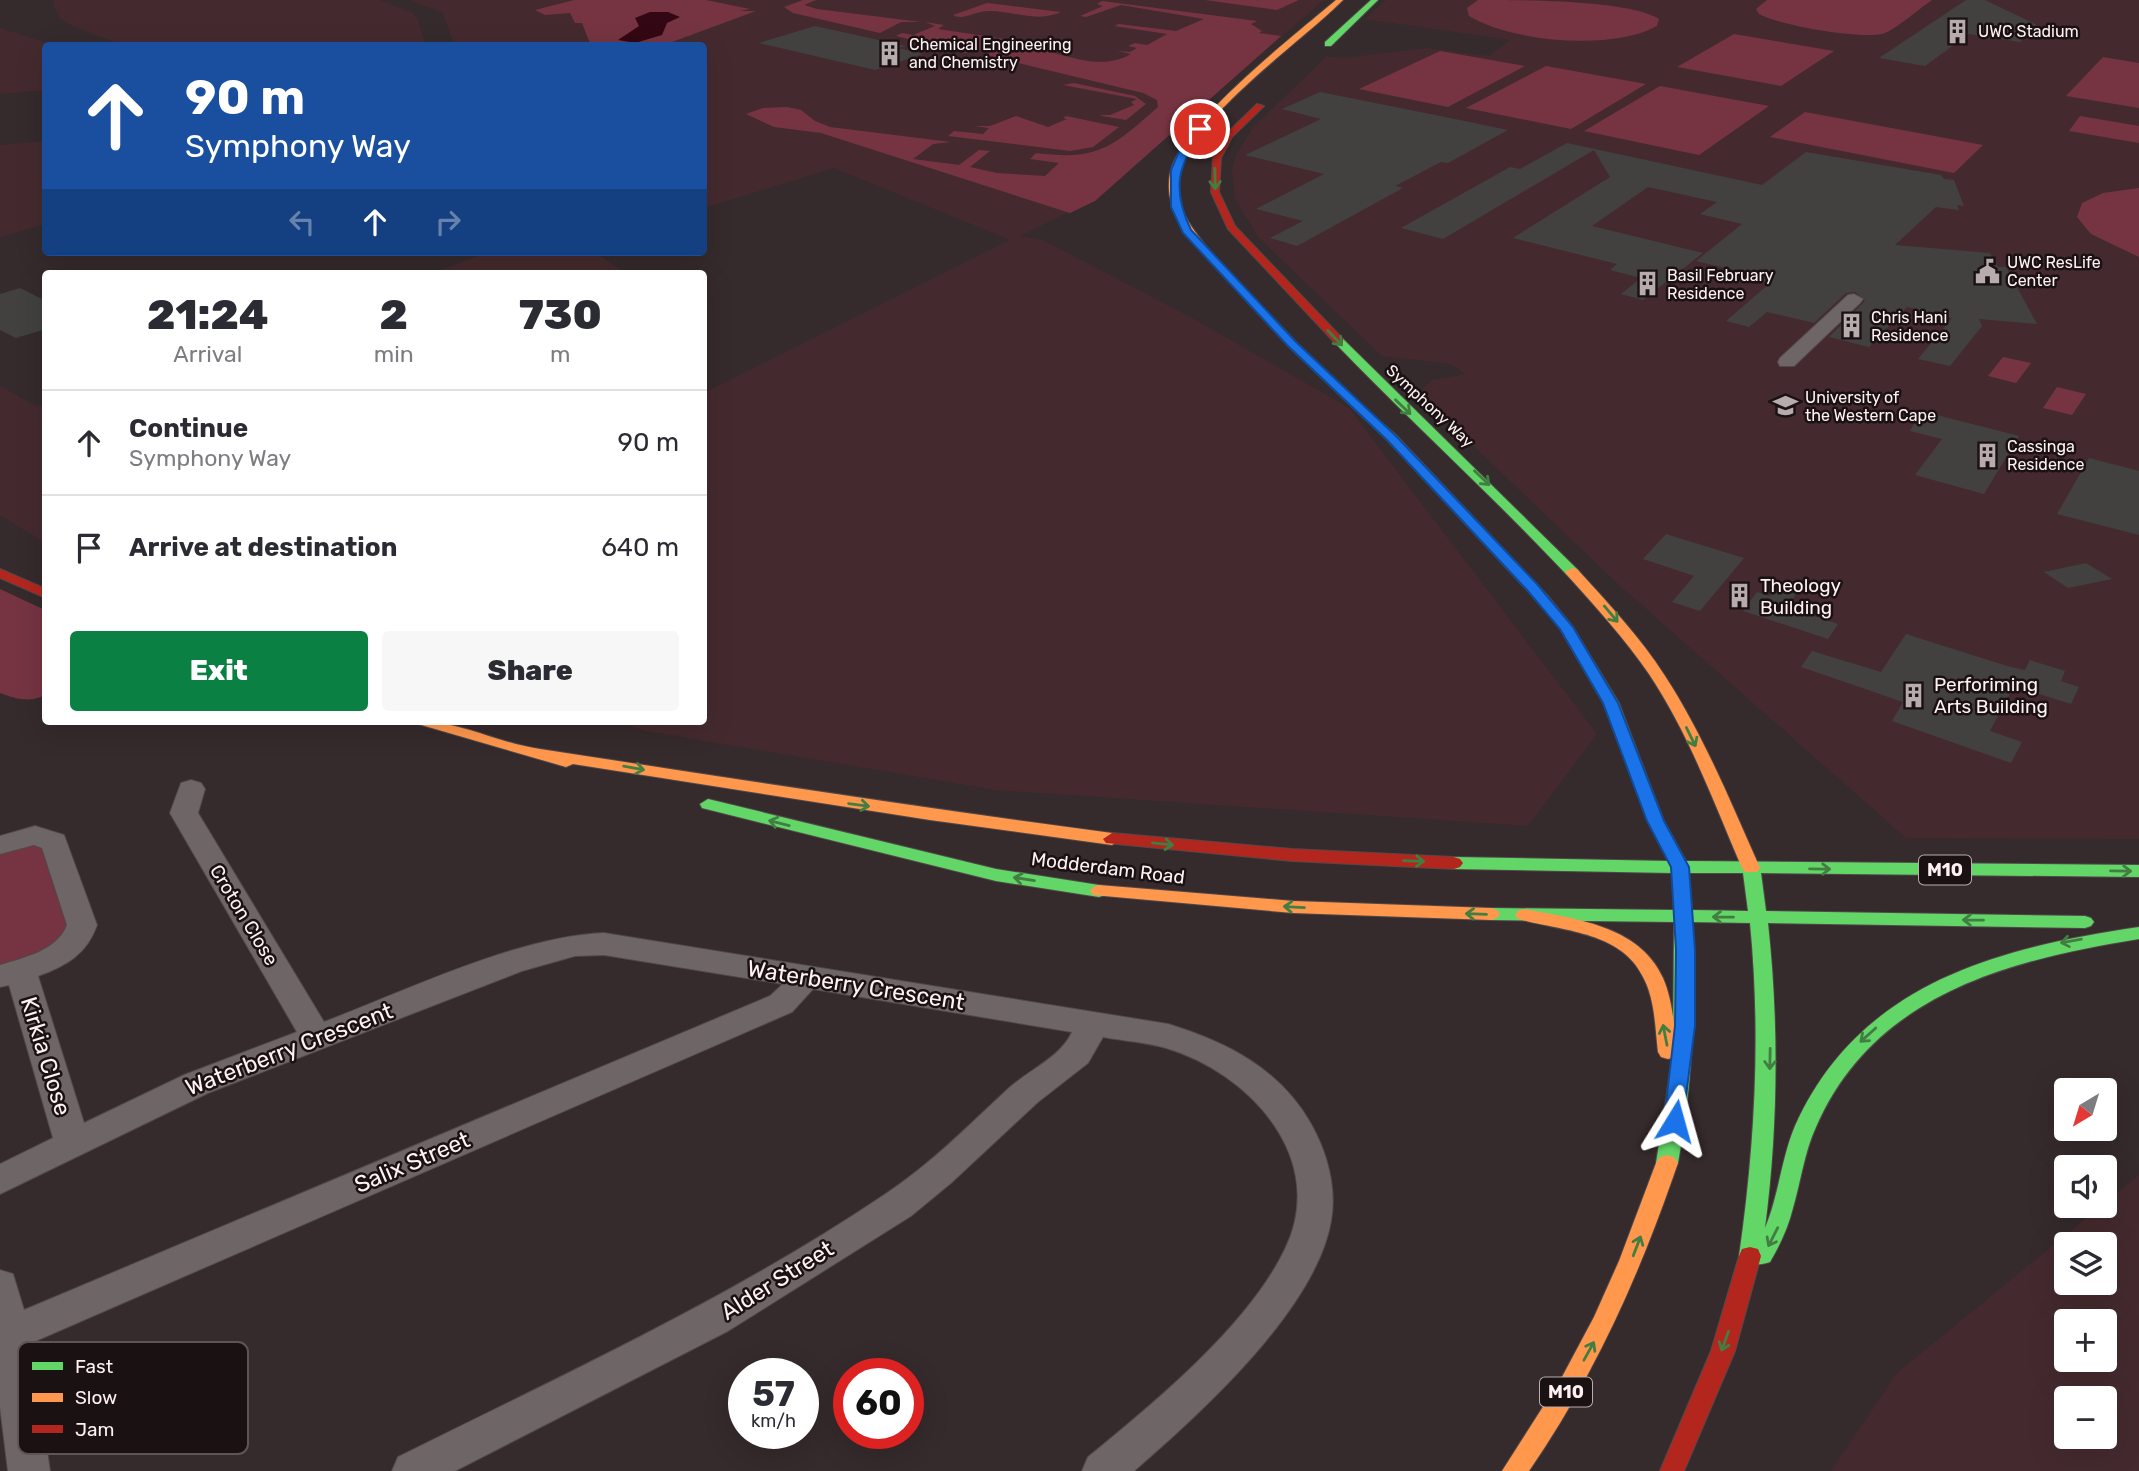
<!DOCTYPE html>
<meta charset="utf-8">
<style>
body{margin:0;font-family:Rubik,sans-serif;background:#f7f7f7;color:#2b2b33;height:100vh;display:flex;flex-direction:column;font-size:26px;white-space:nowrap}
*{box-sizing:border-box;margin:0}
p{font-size:23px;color:#7c7c81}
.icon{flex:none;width:38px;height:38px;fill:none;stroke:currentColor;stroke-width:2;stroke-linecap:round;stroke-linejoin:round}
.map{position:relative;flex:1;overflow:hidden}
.drawer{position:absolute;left:42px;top:270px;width:665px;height:455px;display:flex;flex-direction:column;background:#fff;border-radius:7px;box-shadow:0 7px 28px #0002}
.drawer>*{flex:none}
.banner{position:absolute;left:42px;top:42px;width:665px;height:214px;border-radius:7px;box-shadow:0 7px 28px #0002;background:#1a4fa0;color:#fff;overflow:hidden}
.needle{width:46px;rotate:218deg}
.buttons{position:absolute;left:2054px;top:1078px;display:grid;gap:14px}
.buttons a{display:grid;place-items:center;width:63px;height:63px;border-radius:7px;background:#fff;box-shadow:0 7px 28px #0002;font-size:35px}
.speed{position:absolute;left:728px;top:1358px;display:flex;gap:14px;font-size:35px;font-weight:700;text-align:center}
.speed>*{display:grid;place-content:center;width:91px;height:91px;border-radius:50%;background:#fff;box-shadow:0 7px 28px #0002;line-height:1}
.speed small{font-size:18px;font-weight:400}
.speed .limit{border:10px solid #d22;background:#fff;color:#111}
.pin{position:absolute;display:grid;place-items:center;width:60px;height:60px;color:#fff;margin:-30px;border:4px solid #fff;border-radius:50%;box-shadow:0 2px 7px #0007}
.me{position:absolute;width:77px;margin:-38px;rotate:8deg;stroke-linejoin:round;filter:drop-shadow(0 0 5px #0008)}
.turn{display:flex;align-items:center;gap:24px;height:147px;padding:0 28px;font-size:32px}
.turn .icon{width:91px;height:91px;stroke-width:2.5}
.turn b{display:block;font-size:49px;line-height:60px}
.lanes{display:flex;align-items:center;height:66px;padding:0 28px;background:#0003;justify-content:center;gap:35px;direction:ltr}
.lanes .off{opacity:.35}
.eta{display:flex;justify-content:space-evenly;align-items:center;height:119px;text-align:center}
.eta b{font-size:42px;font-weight:800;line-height:49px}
.cta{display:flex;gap:14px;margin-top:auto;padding:14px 28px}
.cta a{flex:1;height:80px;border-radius:7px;background:#0b8043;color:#fff;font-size:28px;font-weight:800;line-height:80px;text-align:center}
.cta a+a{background:#f7f7f7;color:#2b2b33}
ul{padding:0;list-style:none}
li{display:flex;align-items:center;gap:21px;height:105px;padding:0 28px;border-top:2px solid #e1e1e2}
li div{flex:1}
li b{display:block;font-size:26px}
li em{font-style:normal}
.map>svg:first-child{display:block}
.built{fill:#442a2e;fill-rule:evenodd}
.green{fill:#763442}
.water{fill:#330713}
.building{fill:#424140}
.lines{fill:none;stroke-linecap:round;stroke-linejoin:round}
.street-casing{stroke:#514849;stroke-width:2}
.fast-casing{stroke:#514849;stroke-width:2}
.slow-casing{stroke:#514849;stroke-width:2}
.jam-casing{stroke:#514849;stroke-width:2}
.street{fill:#6d6566;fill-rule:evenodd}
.fast{fill:#63d668;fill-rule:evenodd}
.slow{fill:#ff974d;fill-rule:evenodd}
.jam{fill:#b3261e;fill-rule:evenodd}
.oneway{stroke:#427d41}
.route{fill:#1a73e8;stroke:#114b97;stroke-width:2}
.labels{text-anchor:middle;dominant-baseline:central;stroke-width:5;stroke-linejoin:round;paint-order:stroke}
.far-poi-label{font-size:16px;fill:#fff0f2;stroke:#1a1112;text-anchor:start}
.far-street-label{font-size:16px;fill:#fff0f2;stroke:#1a1112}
.shield{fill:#1a1112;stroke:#baadaf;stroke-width:2}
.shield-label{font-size:18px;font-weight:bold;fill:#fff0f2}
.poi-label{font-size:19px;fill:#fff0f2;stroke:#1a1112;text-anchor:start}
.street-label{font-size:19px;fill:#fff0f2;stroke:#1a1112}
.near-street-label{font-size:23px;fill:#fff0f2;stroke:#1a1112}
.key{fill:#1a1112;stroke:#5f5455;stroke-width:2}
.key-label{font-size:19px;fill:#fff0f2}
</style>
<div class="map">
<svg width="2139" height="1471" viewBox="0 0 2139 1471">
<rect width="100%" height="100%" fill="#352a2c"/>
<g class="built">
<path d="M54 0H380L413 13 418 20 426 45H122L72 26 60 18 54 7Z"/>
<path d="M410 0H1324L1094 200 1020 236 1043 240 1196 320 1349 408 1597 734 1528 826 995 790 646 731 614 721H704V393L1010 240 834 168 704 208V46L454 45 443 13Z"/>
<path d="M1386 0H2139V839L1906 838 1618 584 1418 393 1432 380 1466 374 1451 364 1382 356 1258 237 1235 199 1232 170 1236 154 1254 126 1327 56 1342 58 1426 48 1489 56 1510 40 1365 19Z"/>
<path d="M0 28 54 45 46 46 45 90 0 94Z"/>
<path d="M45 141V224L0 237V145Z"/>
<path d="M489 252H595L625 273H432Z"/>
<path d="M0 386 36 406H45V543L0 515Z"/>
<path d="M2139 1175V1471H1831L1897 1373ZM2067 1244H2105V1283H2067ZM2067 1321H2105V1360H2067ZM2105 1398V1437H2067V1398Z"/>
</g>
<g class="green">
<path d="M574 0H706L750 9 740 11H756L664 45 591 46 582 23H575L570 13 545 15 535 10Z"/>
<path d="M803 0H816L804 5 817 9 921 22H901L880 33 793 13 784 7Z"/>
<path d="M1205 0H1299L1277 10Z"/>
<path d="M1478 0C1522 0 1628 0 1659 19L1657 26C1612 51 1512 42 1469 16L1467 8Z"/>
<path d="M1767 0H1932C1920 8 1894 31 1882 34 1857 39 1782 26 1759 14L1756 9Z"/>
<path d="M1102 1 1257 21 1251 24 1262 31 1259 33 1281 36 1095 201 1070 213 821 133 774 127 746 114 763 108 787 107 801 110 815 121 830 127 951 142 933 144 913 159 959 165 979 150 990 151 970 167 997 173 1045 176 1059 163 1030 159 1036 153C1099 161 1112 147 1158 107L1157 100 1143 93 985 55C1034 27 1083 81 1131 54L1117 51 1130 52 1137 48 1128 46 1135 43 1147 45 1167 34 1114 26 1119 24 1176 31 1204 19 1121 5 1086 17 1080 16 1103 6 1097 4Z"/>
<path d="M987 3 1061 12C1036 23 1015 11 989 11 975 11 963 21 953 15Z"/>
<path d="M925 22 944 25 938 29 1005 39 978 51 966 53 896 36 902 33 913 35 935 26Z"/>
<path d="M1734 34 1834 51 1781 86 1677 67Z"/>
<path d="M1440 51 1525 66 1448 107 1359 89Z"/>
<path d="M2103 57 2139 63V108L2066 96Z"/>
<path d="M1546 66 1646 84 1571 129 1466 108Z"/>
<path d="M1074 83 1135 96 1146 104 1126 120 1102 116 1100 115H1110L1134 105 1131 102 1137 99 1063 85Z"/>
<path d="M1660 86 1769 106 1699 155 1584 131Z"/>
<path d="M1805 112 1983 145 1954 173 1770 137Z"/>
<path d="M1016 116 1048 127 1067 119 1063 118 1066 116 1119 127 1093 147 1070 151 948 136 954 131 983 134 989 128 974 126H990Z"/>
<path d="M2080 116 2139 126V143L2069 131Z"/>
<path d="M2139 188V257L2091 234 2077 217 2082 203 2103 193Z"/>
<path d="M2003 357 2031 363 2016 383 1988 376Z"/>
<path d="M2057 387 2086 394 2072 415 2043 408Z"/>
<path d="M0 589 45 610V695C30 703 16 699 0 693Z"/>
<path d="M26 842 46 844 71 938 0 969V851Z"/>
</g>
<path class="water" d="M650 12H668L680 17 667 23 662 35 635 43 618 40 639 26 635 18Z"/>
<g class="building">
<path d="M1966 0H1985L2039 26 2020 42 1969 34 1925 66 1879 58Z"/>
<path d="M815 26 906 46 898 48 923 54 875 70 759 43Z"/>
<path d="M1320 92 1445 117 1508 130 1448 163 1441 162 1395 186 1403 188 1297 246 1270 238 1303 221 1256 209 1324 174 1245 155 1321 119 1282 109Z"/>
<path d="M1567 143 1762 185 1806 152 1941 175 1944 179 1954 180 1964 206 1957 205 1959 210 1936 207 1895 245 1990 253 1998 267H2006L2037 324 1979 319 1982 326 1950 366 1918 359 1952 318 1907 307 1869 347 1829 337 1865 301 1855 292 1846 293 1814 323 1767 312 1749 327 1726 321 1770 283 1751 278 1755 275 1696 261 1742 224 1700 214 1717 202 1648 187 1592 226 1703 253 1643 300 1621 294 1641 278 1610 270 1617 264 1513 238 1610 177 1594 150 1443 239 1401 228 1510 167 1520 169Z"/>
<path d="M20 288 46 301V329L16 338 0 330V294Z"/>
<path d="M1921 411 2019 436 1984 494 1915 475 1942 439 1910 431Z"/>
<path d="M2089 458 2139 471V535L2057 514Z"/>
<path d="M1666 534 1744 558 1700 611 1672 602 1694 576 1643 559Z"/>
<path d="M2086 563 2112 579 2068 588 2044 572Z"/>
<path d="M1776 587 1797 593 1787 607 1838 624 1828 639 1743 611 1757 592 1769 596Z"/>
<path d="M1906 634 2007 666 2025 670 2030 660 2065 671 2061 681 2079 687 2071 704 2014 686 1990 731 2022 742 2011 763 1892 721 1903 702 1801 667 1812 651 1881 672Z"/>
</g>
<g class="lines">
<defs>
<g id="street">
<path d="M1854 294 1863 299 1860 303 1794 366H1780L1778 362 1780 358 1848 295Z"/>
<path d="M191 780 201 783 205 789 198 813 324 1022C405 991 519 936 604 933L1168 1024C1227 1042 1280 1069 1311 1124 1327 1152 1337 1188 1331 1221 1316 1309 1200 1414 1134 1471H1082L1088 1457C1153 1404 1249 1325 1285 1249 1329 1159 1250 1073 1166 1048 1146 1042 1124 1041 1103 1037L1088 1063 1038 1102 951 1183 911 1216 728 1331 455 1471H392L398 1457C563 1375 731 1298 884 1195 930 1165 969 1125 1009 1088 1029 1070 1061 1057 1072 1032L813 989 792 1012 31 1343 50 1471H8L0 1407V1270L13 1274 24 1310 770 996 783 984 604 955 575 956 522 971 208 1093 0 1194V1164L53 1138 9 985 0 987V965C23 958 57 951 67 925L42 848 34 845 0 854V836L35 826 64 835 97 925C87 954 66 966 38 976L84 1123 184 1075 297 1032 170 813 181 783Z"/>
</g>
<g id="fast">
<path d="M1371 0H1378L1331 46H1325V42Z"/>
<path d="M1335 339H1343L1577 569 1579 572 1577 575H1567C1492 495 1411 422 1335 343Z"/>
<path d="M1542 594 1547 595 1573 627 1619 703 1664 821 1686 861 2139 865V877L1761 873 1766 911 2085 916 2091 918 2094 922 2091 926 2085 928 1768 923C1779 1025 1778 1127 1765 1228 1779 1195 1781 1159 1795 1126 1859 983 1998 948 2139 927V939C2009 960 1874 994 1816 1127 1804 1153 1801 1181 1793 1208 1788 1228 1780 1245 1770 1262 1761 1265 1751 1266 1742 1263L1739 1256C1755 1145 1761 1035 1750 923L1692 922C1696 1004 1693 1083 1678 1163L1674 1169 1667 1171 1660 1169 1656 1163 1673 1053 1674 922 1491 920 1485 918 1482 914 1485 910 1491 908 1674 910 1672 873 1454 869 1448 867 1445 863 1448 859 1454 857 1668 861 1648 821 1603 703 1560 629 1535 598ZM1689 873H1743L1748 911 1692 910Z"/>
<path d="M708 799 996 869 1099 885 1105 887 1108 891 1105 895 1099 897 996 881 702 808 700 804Z"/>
</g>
<g id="slow">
<path d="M1336 0H1343C1303 41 1182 124 1178 181 1176 210 1193 230 1211 252L1203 254C1182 232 1164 205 1170 173 1180 124 1296 34 1336 0Z"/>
<path d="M1353 399 1395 434 1547 595 1549 598 1547 601H1537L1387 440 1349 404 1347 402Z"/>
<path d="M1572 568 1577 569C1608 603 1640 637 1665 676 1704 736 1731 803 1760 868L1757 872H1745L1742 868C1714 803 1689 734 1649 674 1625 639 1596 607 1567 575L1565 572Z"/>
<path d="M416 721C461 721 497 743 540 749 730 778 921 808 1112 833L1121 839 1112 845 930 820 573 764 566 767 418 724Z"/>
<path d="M1099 885 1293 901 1491 908 1497 910 1500 914 1497 918 1491 920 1293 913 1093 895 1090 891 1093 887Z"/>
<path d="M1524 909C1575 919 1639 925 1663 978 1673 1001 1674 1028 1678 1052L1675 1057 1668 1059 1661 1057 1658 1052C1655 1027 1655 999 1643 977 1621 931 1560 931 1518 919L1515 915 1518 911Z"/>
<path d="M1667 1155 1674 1157 1678 1163 1672 1180C1636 1283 1591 1381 1529 1471H1502L1562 1377 1594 1317 1619 1261 1656 1163 1660 1157Z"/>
</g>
<g id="jam">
<path d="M1257 104 1264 106 1232 137 1221 158 1219 192 1235 226 1343 339V343H1335L1228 229 1211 192 1213 158 1226 134Z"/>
<path d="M1203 250H1209L1296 342 1357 400V404H1349L1288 346 1203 254Z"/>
<path d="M0 569 46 589V598L0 578Z"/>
<path d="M1112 833 1292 849 1454 857 1460 859 1463 863 1460 867 1454 869 1292 861 1106 843 1103 839Z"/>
<path d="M1750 1247 1758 1249 1761 1256 1735 1351 1684 1471H1660L1711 1351 1739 1256 1742 1249Z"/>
</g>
</defs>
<use href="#street" class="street-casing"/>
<use href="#fast" class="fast-casing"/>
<use href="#slow" class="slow-casing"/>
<use href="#jam" class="jam-casing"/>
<use href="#street" class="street"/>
<use href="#fast" class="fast"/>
<use href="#slow" class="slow"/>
<use href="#jam" class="jam"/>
</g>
<defs><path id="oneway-shaft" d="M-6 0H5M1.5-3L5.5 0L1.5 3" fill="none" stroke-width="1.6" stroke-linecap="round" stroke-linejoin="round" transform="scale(1.75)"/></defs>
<g class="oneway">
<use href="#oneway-shaft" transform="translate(1215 179) rotate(89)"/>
<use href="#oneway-shaft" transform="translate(1335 338) rotate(46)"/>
<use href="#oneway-shaft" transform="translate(1403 407) rotate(44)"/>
<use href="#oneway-shaft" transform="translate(1482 478) rotate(44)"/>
<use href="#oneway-shaft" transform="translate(1611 614) rotate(50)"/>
<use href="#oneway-shaft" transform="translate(1691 737) rotate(64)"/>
<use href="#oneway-shaft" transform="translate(634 768) rotate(10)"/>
<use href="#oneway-shaft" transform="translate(859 805) rotate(8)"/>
<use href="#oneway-shaft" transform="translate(779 823) rotate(-166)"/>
<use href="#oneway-shaft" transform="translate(1163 844) rotate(6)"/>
<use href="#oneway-shaft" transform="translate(1414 861) rotate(2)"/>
<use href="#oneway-shaft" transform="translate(1820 869) rotate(1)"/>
<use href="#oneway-shaft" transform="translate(2121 871) rotate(1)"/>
<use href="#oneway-shaft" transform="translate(1024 879) rotate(-171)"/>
<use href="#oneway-shaft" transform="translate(1294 907) rotate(-177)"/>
<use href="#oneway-shaft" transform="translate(1476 914) rotate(-178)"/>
<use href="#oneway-shaft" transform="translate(1723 917) rotate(-179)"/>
<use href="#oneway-shaft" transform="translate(1973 920) rotate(-179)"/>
<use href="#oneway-shaft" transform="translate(2071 941) rotate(170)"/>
<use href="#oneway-shaft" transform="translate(1665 1035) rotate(-101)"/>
<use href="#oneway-shaft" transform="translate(1868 1035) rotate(138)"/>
<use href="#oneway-shaft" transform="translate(1770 1059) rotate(91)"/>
<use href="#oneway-shaft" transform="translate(1773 1237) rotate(117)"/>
<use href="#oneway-shaft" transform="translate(1637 1246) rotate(-69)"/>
<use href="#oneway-shaft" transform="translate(1725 1341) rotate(110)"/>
<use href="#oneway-shaft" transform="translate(1589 1351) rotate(-61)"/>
</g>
<path class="route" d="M1197 127 1204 129C1178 164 1171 188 1191 230L1296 342 1395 435 1537 584 1573 627 1618 703 1664 821 1689 867 1695 950V1026L1682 1127H1667L1664 1121 1675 1026 1676 950 1671 867 1647 821 1603 703 1560 629 1527 590 1387 440 1288 346 1183 233 1171 207V170L1180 149Z"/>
<defs>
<symbol id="building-bare" viewBox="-9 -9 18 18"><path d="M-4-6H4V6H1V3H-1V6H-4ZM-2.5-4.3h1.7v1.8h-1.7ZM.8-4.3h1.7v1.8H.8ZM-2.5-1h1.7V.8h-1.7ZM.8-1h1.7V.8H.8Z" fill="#b8abad" stroke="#1a1112" stroke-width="2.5" paint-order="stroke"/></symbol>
<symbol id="civic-bare" viewBox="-9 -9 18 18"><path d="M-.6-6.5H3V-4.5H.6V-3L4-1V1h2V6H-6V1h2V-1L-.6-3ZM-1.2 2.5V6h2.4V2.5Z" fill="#b8abad" stroke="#1a1112" stroke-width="2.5" paint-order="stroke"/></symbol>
<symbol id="university-bare" viewBox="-9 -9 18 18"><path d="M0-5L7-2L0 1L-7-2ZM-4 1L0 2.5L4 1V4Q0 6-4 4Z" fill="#b8abad" stroke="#1a1112" stroke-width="2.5" paint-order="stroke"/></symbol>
</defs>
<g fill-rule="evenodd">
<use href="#building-bare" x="1940" y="14" width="35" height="35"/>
<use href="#building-bare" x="872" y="36" width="35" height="35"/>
<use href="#civic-bare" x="1970" y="254" width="35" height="35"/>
<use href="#building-bare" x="1630" y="266" width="35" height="35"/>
<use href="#building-bare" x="1834" y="308" width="35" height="35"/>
<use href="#university-bare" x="1768" y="388" width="35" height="35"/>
<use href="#building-bare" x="1970" y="438" width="35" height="35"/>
<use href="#building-bare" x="1722" y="578" width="35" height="35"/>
<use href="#building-bare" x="1896" y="678" width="35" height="35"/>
</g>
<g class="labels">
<g class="far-poi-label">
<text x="1978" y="31">UWC Stadium</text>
<text x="909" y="44">Chemical Engineering<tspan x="909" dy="18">and Chemistry</tspan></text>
<text x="2007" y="262">UWC ResLife<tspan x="2007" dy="18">Center</tspan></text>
<text x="1667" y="275">Basil February<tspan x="1667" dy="18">Residence</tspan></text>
<text x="1871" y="317">Chris Hani<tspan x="1871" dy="18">Residence</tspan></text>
<text x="1805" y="397">University of<tspan x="1805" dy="18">the Western Cape</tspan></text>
<text x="2007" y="446">Cassinga<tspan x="2007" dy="18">Residence</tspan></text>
</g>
<g class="far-street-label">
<text transform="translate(1430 406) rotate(43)">Symphony Way</text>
</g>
<g class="shield">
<rect x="1919" y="855.5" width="52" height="29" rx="5"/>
<rect x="1540" y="1377.5" width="52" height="29" rx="5"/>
</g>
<g class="shield-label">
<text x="1945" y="870">M10</text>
<text x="1566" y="1392">M10</text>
</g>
<g class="poi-label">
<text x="1760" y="585">Theology<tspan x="1760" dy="22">Building</tspan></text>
<text x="1934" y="684">Perforiming<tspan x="1934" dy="22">Arts Building</tspan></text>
</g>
<g class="street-label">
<text transform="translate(1108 868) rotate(7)">Modderdam Road</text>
<text transform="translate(244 915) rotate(59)">Croton Close</text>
</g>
<g class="near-street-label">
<text transform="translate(856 985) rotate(9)">Waterberry Crescent</text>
<text transform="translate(289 1049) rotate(-21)">Waterberry Crescent</text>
<text transform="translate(46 1056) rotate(73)">Kirkia Close</text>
<text transform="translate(412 1162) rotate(-23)">Salix Street</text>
<text transform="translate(777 1280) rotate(-32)">Alder Street</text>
</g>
</g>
<rect x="18" y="1342" width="230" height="112" rx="10" class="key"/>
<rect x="32" y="1362" width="31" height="8" fill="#63d668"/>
<rect x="32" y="1393" width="31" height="9" fill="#ff974d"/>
<rect x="32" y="1425" width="31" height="8" fill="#b3261e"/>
<g class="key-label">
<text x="75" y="1373">Fast</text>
<text x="75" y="1404">Slow</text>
<text x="75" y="1436">Jam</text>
</g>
</svg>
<div class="buttons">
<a><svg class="needle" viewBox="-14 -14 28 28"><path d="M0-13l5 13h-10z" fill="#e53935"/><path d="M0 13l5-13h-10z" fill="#7c7c81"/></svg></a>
<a><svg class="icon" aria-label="sound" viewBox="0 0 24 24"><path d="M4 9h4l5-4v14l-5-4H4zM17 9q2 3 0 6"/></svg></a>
<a><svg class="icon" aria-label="layers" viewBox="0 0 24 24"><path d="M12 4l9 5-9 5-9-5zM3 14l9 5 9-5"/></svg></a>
<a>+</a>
<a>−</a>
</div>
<div class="speed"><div>57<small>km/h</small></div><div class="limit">60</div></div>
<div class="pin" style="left:1200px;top:129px;background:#d93025"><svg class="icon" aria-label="arrive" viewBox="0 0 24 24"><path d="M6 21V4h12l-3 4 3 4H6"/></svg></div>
<svg class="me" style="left:1675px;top:1121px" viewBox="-20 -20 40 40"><path d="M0-17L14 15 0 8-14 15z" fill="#1a73e8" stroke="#fff" stroke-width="4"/></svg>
<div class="banner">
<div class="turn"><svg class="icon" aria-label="ahead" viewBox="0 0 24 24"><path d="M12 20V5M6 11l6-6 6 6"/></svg><div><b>90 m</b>Symphony Way</div></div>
<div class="lanes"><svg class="icon off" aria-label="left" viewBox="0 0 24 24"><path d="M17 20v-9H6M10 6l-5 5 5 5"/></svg><svg class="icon" aria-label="ahead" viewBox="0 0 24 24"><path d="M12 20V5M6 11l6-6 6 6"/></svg><svg class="icon off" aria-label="right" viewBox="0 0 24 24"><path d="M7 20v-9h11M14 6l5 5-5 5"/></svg></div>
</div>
<section class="drawer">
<div class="eta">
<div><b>21:24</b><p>Arrival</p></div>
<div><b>2</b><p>min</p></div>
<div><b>730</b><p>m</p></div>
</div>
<ul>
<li><svg class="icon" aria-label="ahead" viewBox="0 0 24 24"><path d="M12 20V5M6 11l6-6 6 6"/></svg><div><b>Continue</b><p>Symphony Way</p></div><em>90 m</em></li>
<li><svg class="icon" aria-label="arrive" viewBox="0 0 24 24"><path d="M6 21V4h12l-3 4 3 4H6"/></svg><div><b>Arrive at destination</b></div><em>640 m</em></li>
</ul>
<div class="cta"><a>Exit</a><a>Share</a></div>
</section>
</div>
